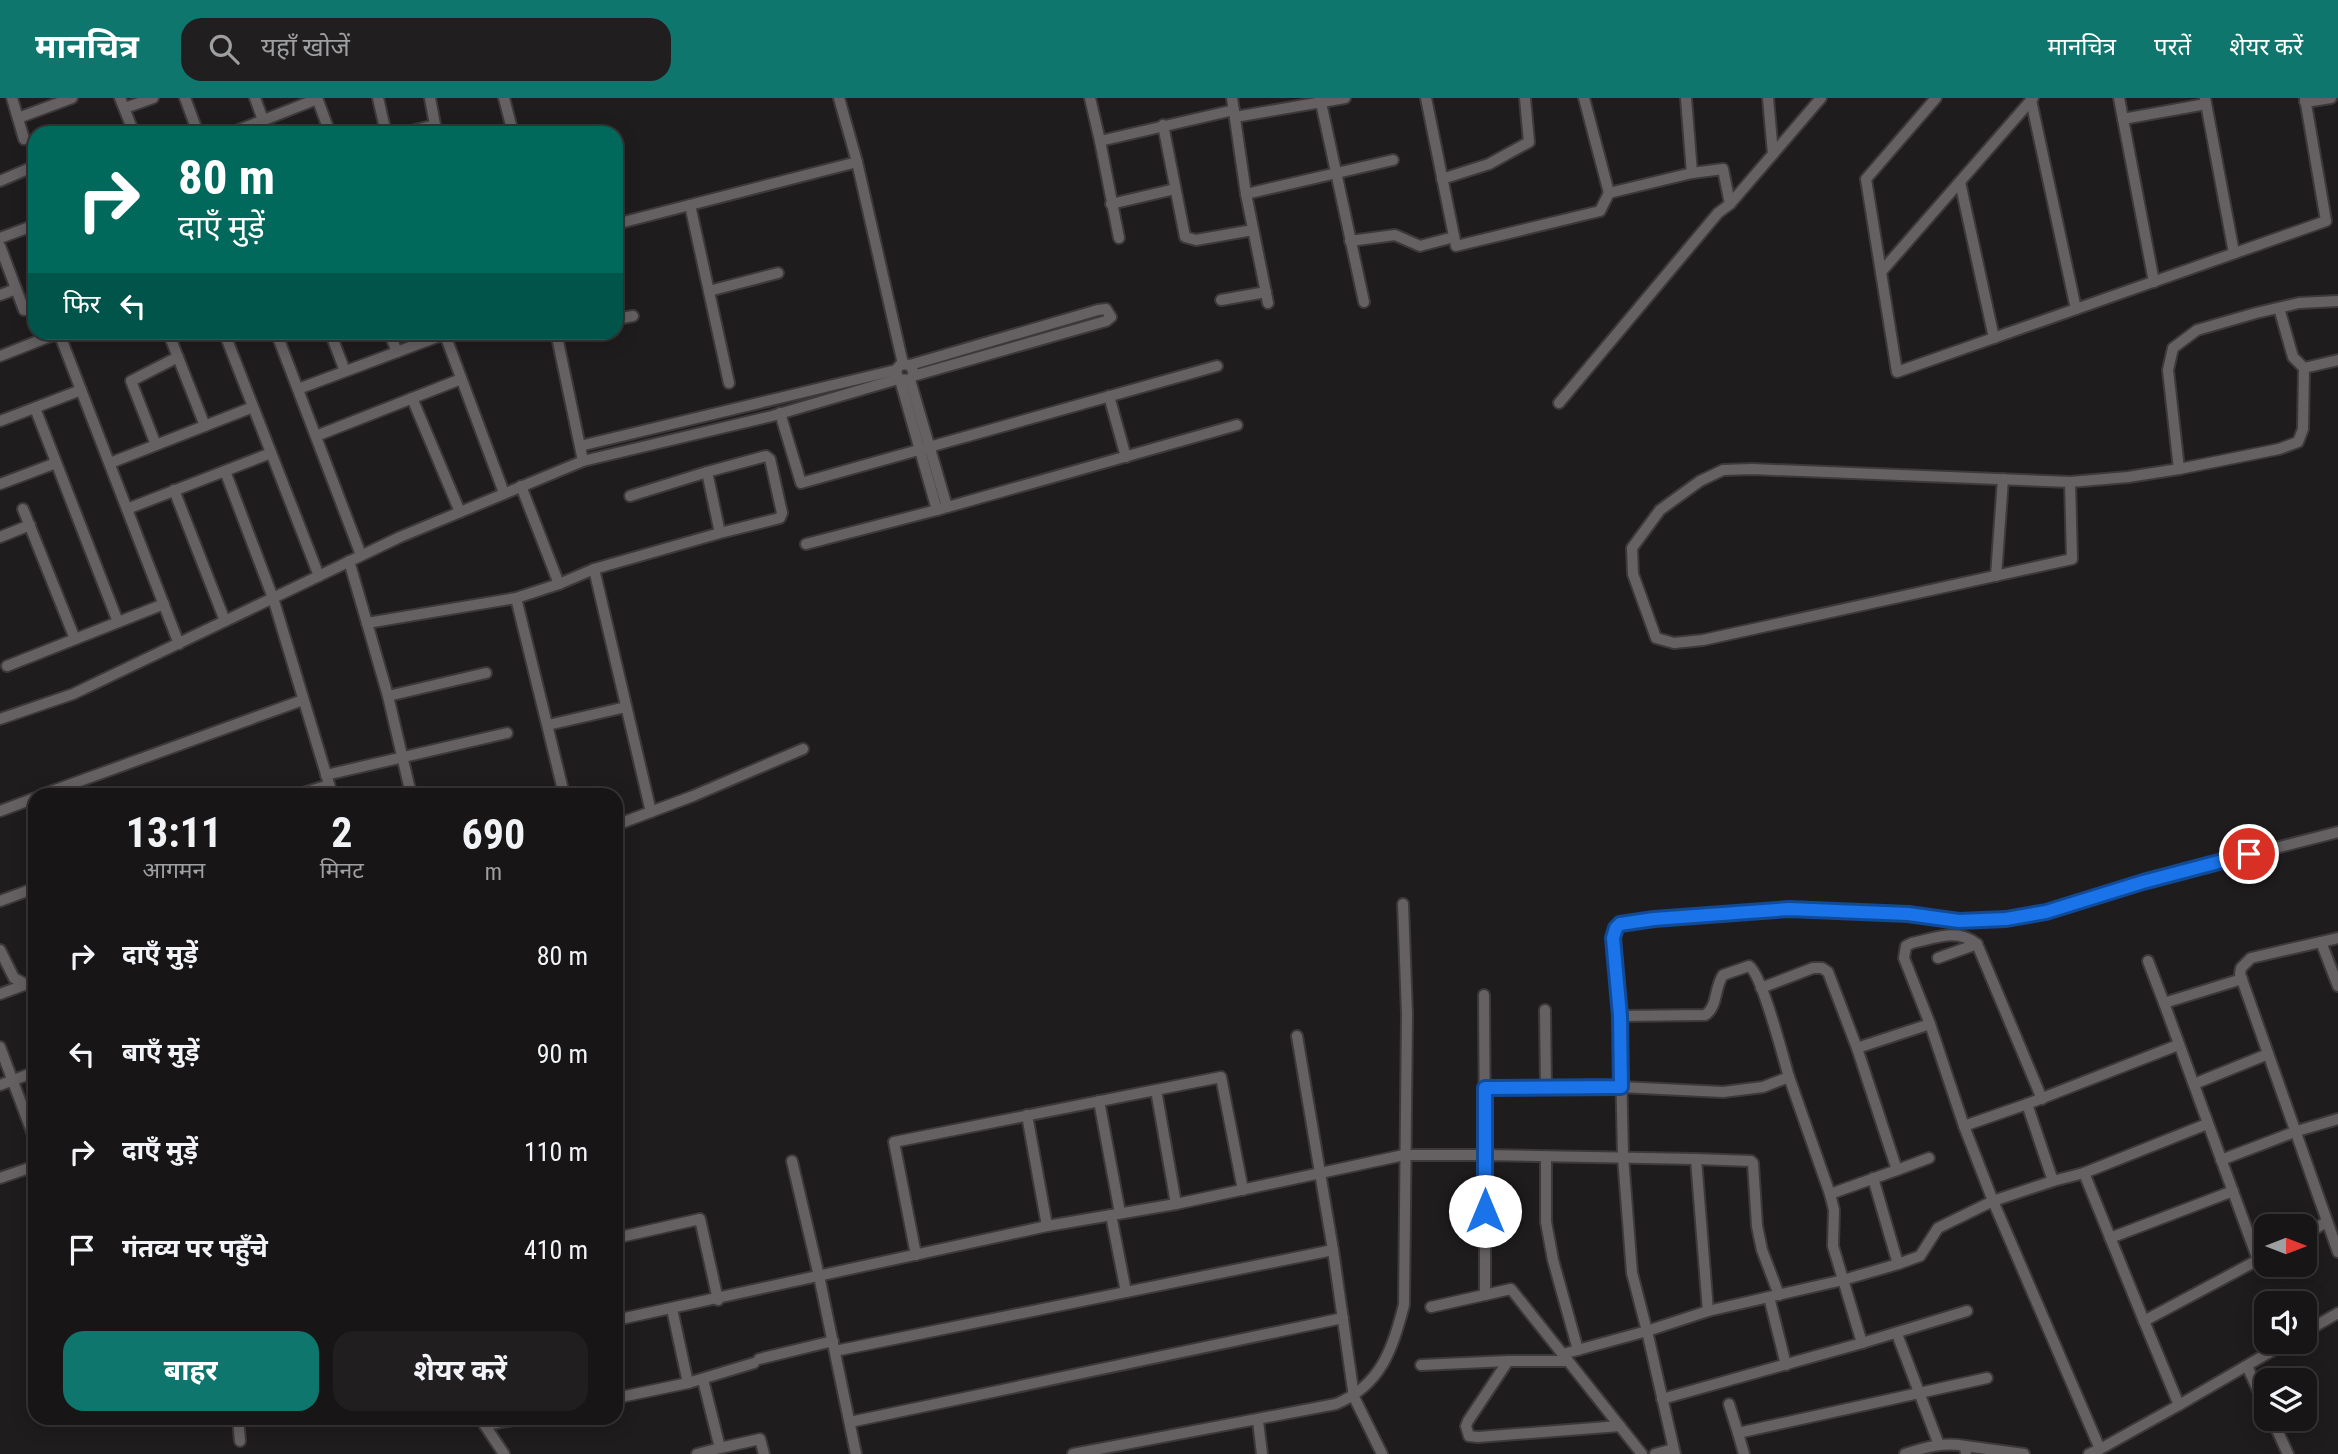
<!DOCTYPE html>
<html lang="hi">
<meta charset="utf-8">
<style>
body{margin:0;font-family:"Roboto Condensed","Noto Sans Devanagari",sans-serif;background:#201e1f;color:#f1f3f6;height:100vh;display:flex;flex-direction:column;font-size:26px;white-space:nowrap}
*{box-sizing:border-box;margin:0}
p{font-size:23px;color:#9e9fa1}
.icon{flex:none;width:38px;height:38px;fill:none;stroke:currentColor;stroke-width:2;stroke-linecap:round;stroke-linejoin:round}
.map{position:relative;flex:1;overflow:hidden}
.sheet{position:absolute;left:28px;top:690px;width:595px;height:637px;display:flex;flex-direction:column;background:#171516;border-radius:21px;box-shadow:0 4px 18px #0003,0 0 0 2px #363435}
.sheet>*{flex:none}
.top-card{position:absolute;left:28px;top:28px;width:595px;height:214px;border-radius:21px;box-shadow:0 4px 18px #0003,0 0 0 2px #363435;background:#00695c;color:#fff;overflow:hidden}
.needle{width:46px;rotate:90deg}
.buttons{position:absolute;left:2254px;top:1116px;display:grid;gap:14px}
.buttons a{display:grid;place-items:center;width:63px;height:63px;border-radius:14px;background:#171516;box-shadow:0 4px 18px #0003,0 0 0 2px #363435;font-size:35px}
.pin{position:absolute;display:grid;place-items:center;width:60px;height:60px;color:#fff;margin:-30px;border:4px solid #fff;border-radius:50%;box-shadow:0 2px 7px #0007}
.me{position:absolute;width:77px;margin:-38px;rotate:0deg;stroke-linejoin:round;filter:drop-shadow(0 0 5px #0008)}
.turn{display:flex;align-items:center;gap:24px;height:147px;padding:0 35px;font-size:32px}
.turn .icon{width:91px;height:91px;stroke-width:2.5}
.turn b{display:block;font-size:49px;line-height:60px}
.then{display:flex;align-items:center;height:66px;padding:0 35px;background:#0003;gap:14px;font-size:26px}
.eta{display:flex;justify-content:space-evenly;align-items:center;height:119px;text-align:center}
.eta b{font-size:42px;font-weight:700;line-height:49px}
.action{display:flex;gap:14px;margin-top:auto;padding:14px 35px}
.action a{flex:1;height:80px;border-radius:21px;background:#0f766e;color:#fff;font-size:28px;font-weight:700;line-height:80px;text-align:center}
.action a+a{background:#201e1f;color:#f1f3f6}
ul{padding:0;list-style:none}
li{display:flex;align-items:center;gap:21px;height:98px;padding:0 35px}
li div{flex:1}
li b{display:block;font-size:26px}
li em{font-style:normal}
header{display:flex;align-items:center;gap:42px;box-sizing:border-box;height:98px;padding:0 35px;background:#0f766e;color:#fff}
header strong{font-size:33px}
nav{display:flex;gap:38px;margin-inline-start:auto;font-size:24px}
.search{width:490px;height:63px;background:#201e1f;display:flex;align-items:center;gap:18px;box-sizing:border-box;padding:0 24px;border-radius:21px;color:#9e9fa1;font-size:26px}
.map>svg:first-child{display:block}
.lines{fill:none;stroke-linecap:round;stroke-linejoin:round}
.street-casing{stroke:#3c393b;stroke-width:14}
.street{stroke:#656163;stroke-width:10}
.route-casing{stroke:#114b97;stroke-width:18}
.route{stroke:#1a73e8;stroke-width:12}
</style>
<header>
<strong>मानचित्र</strong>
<div class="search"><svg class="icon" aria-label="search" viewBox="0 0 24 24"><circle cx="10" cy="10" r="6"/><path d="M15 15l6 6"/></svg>यहाँ खोजें</div>
<nav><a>मानचित्र</a><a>परतें</a><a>शेयर करें</a></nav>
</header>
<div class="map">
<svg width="2338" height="1356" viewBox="0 0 2338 1356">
<rect width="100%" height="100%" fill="#1f1c1d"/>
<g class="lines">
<defs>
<g id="street">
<path d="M12 0 24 41"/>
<path d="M120 0 134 35"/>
<path d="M185 0 198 35"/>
<path d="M255 0 263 22"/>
<path d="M317 0 330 35"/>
<path d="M378 0 386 35"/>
<path d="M430 0 435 27"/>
<path d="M504 0 513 35"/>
<path d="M1090 0 1100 43 1234 12"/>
<path d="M1232 0 1246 96 1268 205"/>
<path d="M1320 0 1364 204"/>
<path d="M1426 0 1456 148 1600 113 1609 95"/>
<path d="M1584 0 1609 95 1692 75 1723 71 1730 106 1773 56 1768 0"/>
<path d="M1686 0 1692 75"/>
<path d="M1936 0 1866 81 1897 274 2326 123 2305 0"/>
<path d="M2119 0 2154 184"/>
<path d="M2205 0 2234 155"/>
<path d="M2031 2 2076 211"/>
<path d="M2305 4 2331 0"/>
<path d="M125 10 153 0"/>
<path d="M1235 19 1345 0"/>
<path d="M18 20 72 0"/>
<path d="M2123 21 2206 6"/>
<path d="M1163 27 1185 139 1196 142 1253 132"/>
<path d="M231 35 317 1"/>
<path d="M404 35 435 27 437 35"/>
<path d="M1100 43 1119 140"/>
<path d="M1773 56 1821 0"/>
<path d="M857 64 903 266"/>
<path d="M1442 81 1489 66 1529 44 1525 0"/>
<path d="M0 83 35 68"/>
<path d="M1960 84 1994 240"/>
<path d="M1246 96 1393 62"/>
<path d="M1111 106 1175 91"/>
<path d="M690 107 729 285"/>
<path d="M616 126 857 64 839 0"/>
<path d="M0 140 35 127"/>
<path d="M1350 143 1395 137 1420 148 1454 139"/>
<path d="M0 148 24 212"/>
<path d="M1881 174 2033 0"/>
<path d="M709 193 778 175"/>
<path d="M0 197 16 191"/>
<path d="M1221 202 1266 194"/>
<path d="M2279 210 2293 259 2304 270"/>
<path d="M616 221 633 218"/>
<path d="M168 234 205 328"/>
<path d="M224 234 319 478"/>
<path d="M276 234 361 457"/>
<path d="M330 234 345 273"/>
<path d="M389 234 397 254"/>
<path d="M444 234 504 395"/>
<path d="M59 235 179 546"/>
<path d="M0 258 61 234"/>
<path d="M910 267 914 275 910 282 898 281 896 272 901 266 910 267 1098 212 1106 211 1111 219 1106 223 913 278"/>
<path d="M900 282 937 412"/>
<path d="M910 282 947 409"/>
<path d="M298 291 445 236"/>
<path d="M1109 298 1126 359"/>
<path d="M412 300 460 414"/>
<path d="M1559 305 1718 115 1730 106"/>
<path d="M35 310 118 524"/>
<path d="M780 315 801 385 1217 268"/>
<path d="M0 323 81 292"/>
<path d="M316 338 461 281"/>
<path d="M156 347 131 283 178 259"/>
<path d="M580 348 896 272"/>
<path d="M583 363 772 318 898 281"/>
<path d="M110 365 253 309"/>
<path d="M2179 371 2279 351 2298 344 2303 331 2304 270 2338 262"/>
<path d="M225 373 273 500 332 696"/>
<path d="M2070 384 2072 461 1703 542 1674 545 1656 540 1633 476 1632 450 1660 412 1700 383 1723 372 1752 371 2070 384 2128 379 2179 371 2168 272 2173 250 2197 232 2256 215 2299 205 2338 203"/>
<path d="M0 386 56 365"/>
<path d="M521 388 559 486 594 471 720 435 707 374 766 358 770 361 782 415 780 420 720 435"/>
<path d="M174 392 225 523"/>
<path d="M630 398 707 374"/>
<path d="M23 411 75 541"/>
<path d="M127 411 271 355"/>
<path d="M0 439 30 427"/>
<path d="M806 446 937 412 1237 327"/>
<path d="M349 463 367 525"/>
<path d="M594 471 651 714"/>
<path d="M1996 478 2003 381"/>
<path d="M516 500 564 696"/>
<path d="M7 568 164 506"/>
<path d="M388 598 486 575"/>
<path d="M0 621 73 596 400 439 583 363 556 234"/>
<path d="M548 627 626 609"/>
<path d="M326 677 507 635"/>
<path d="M44 696 303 602"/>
<path d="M300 696 329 687"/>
<path d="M411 696 388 598 367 525 516 500 559 486"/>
<path d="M0 713 35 700"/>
<path d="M616 727 693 698 803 651"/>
<path d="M0 803 35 790"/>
<path d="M2338 840 2251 860 2241 870 2240 876 2338 1154"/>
<path d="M2321 844 2338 888"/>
<path d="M0 852 14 880 25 886"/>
<path d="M1938 860 1977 846 2042 1001"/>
<path d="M2148 863 2164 905"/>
<path d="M2242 881 2164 905 2258 1162 2266 1157"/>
<path d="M1761 890 1813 870H1822L1828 874 1857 950 1897 1072 1830 1096"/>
<path d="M0 896 35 883"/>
<path d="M1545 912 1546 991"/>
<path d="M1620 918 1613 835 1620 826 1627 823 1789 811 1908 816 1959 823 2006 821 2046 814 2143 784 2338 734"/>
<path d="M1930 926 1904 860 1906 848 1912 845C1936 840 1957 830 1977 846"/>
<path d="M1297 938 1333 1152 1354 1299 1382 1356"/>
<path d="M0 949 35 1042"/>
<path d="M1857 950 1930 926 1964 1028 1993 1103 2100 1351 2089 1356"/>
<path d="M2194 986 2268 956"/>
<path d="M0 987 35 974"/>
<path d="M1485 991 1621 989 1723 994 1763 989 1789 979C1783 959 1762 876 1749 868L1723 877C1714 890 1718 909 1705 917L1620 918 1623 1059 1632 1175 1647 1233 1563 1256"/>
<path d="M1156 992 1176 1106"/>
<path d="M1099 1003 1120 1115"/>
<path d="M1027 1017 1047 1128"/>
<path d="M1964 1028 2027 1006"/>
<path d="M1546 1060V1124L1553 1162 1578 1252"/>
<path d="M1696 1061 1751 1063 1753 1065 1757 1128 1762 1152 1779 1197"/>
<path d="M2221 1062 2297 1033 2338 1021"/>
<path d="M792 1063 819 1178 856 1356"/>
<path d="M1897 1072 1929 1060"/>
<path d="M2084 1075 2053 1083 2027 1006 2178 947"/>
<path d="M0 1080 35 1068"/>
<path d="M1111 1117 1126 1194"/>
<path d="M2305 1136 2327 1124"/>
<path d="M616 1140 700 1121 718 1202"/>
<path d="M2110 1140 2233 1093"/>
<path d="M916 1157 894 1044 1221 979 1243 1092"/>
<path d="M1898 1166 1920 1158 1938 1130 1946 1126 1993 1103 2053 1083"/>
<path d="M1485 1197V1057L1696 1061 1708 1213 1647 1233 1675 1356"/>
<path d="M1769 1199 1786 1267"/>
<path d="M1431 1209 1511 1191 1642 1356"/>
<path d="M672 1211 688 1285 754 1265"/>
<path d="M1708 1213 1843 1182 1898 1166 1873 1080"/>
<path d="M616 1222 1047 1128 1176 1106 1404 1057H1485L1484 897"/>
<path d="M2144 1223 2084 1075 2207 1026"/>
<path d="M2305 1234 2338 1215"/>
<path d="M1897 1236 1939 1347"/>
<path d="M1862 1245 1967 1213"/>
<path d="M835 1253 1333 1152"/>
<path d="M759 1261 833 1243"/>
<path d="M1568 1263H1508L1468 1323 1466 1328 1469 1338 1478 1339 1620 1328"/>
<path d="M1421 1267 1508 1263"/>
<path d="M2247 1268 2266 1310"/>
<path d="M703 1282 720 1350 760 1341 764 1356"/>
<path d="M616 1300 688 1285"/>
<path d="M1662 1301 1862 1245 1833 1148 1834 1112 1830 1096 1789 979"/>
<path d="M1729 1306 1738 1335"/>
<path d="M2179 1307 2287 1244"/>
<path d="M238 1320 240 1343"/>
<path d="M480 1320 504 1356"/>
<path d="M2272 1321 2288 1356"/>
<path d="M1258 1323 1262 1356"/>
<path d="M850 1324 1343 1220"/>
<path d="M485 1327 523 1320"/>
<path d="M2100 1351 2179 1307 2144 1223 2258 1162"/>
<path d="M697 1356 720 1350"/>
<path d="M1073 1356 1336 1306C1381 1287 1392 1252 1404 1207L1407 916 1403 806"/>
<path d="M1655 1356 1673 1351"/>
<path d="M1744 1356 1738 1335 1987 1280"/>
<path d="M1905 1356C1926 1349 1943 1344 1965 1348"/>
<path d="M1966 1356 1965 1348 2024 1356"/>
</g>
</defs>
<use href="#street" class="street-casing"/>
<use href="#street" class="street"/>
</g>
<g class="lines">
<defs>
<path id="route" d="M1485 1113V990L1621 989 1620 918 1613 840 1616 830 1620 826 1654 821 1789 811 1908 816 1959 823 2006 821 2046 814 2143 784 2249 756"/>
</defs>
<use href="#route" class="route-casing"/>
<use href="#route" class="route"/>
</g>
</svg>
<div class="buttons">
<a><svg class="needle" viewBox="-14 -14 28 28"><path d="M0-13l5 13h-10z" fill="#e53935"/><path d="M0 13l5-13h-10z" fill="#9e9fa1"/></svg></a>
<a><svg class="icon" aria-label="sound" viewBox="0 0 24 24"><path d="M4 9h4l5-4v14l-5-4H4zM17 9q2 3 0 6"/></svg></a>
<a><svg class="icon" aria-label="layers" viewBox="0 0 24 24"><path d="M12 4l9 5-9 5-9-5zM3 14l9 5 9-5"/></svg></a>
</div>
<div class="pin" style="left:2249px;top:756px;background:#d93025"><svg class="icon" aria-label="arrive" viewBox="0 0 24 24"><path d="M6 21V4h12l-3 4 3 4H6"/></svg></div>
<svg class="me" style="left:1485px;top:1113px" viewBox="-20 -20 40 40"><circle r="19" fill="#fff"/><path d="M0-13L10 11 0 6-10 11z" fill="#1a73e8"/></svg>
<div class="top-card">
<div class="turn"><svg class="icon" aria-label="right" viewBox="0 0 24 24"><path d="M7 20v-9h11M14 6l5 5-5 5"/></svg><div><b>80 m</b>दाएँ मुड़ें</div></div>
<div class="then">फिर<svg class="icon" aria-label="left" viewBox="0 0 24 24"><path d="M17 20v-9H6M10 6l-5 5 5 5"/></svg></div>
</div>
<section class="sheet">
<div class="eta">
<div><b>13:11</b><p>आगमन</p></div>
<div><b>2</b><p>मिनट</p></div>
<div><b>690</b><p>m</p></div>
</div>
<ul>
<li><svg class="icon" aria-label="right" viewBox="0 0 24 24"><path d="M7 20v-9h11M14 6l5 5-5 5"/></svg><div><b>दाएँ मुड़ें</b></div><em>80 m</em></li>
<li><svg class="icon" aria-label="left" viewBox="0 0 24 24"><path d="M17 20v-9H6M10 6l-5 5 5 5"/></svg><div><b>बाएँ मुड़ें</b></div><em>90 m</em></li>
<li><svg class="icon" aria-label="right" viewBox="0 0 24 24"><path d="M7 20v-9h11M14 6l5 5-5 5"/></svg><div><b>दाएँ मुड़ें</b></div><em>110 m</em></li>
<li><svg class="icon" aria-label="arrive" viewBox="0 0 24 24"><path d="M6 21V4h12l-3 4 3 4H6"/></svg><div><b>गंतव्य पर पहुँचे</b></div><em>410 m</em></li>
</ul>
<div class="action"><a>बाहर</a><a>शेयर करें</a></div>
</section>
</div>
